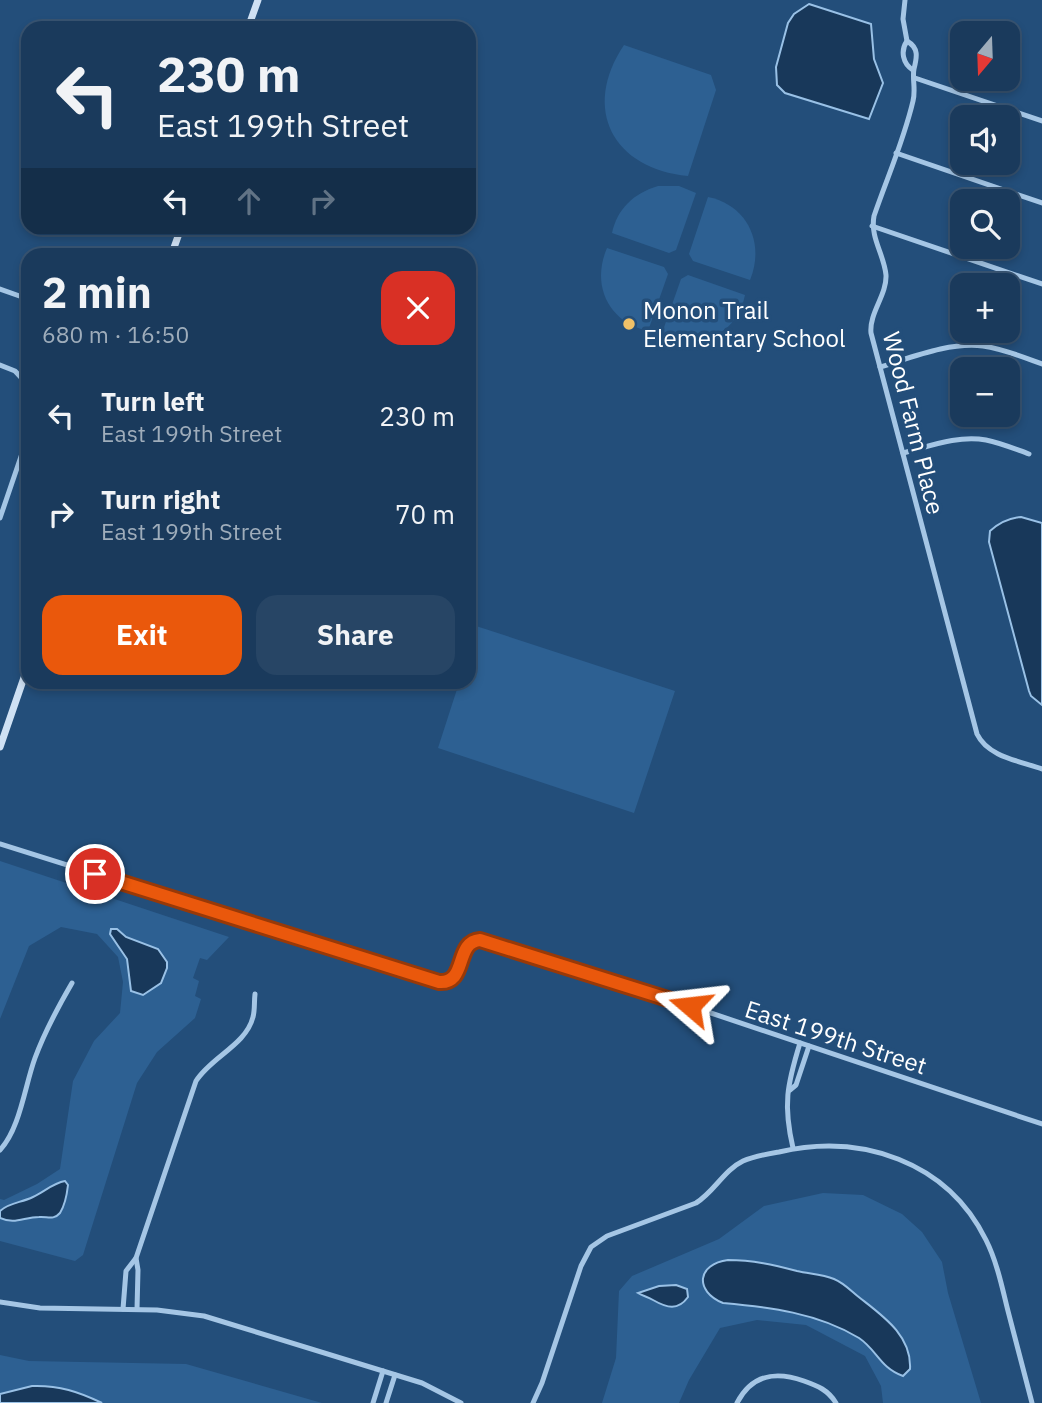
<!DOCTYPE html>
<meta charset="utf-8">
<style>
body{margin:0;font-family:"IBM Plex Sans",sans-serif;background:#274565;color:#f1f3f6;height:100vh;display:flex;flex-direction:column;font-size:26px;white-space:nowrap}
*{box-sizing:border-box;margin:0}
p{font-size:23px;color:#9fadbb}
.icon{flex:none;width:38px;height:38px;fill:none;stroke:currentColor;stroke-width:2;stroke-linecap:round;stroke-linejoin:round}
.map{position:relative;flex:1;overflow:hidden}
.details{position:absolute;left:21px;top:248px;width:455px;height:441px;display:flex;flex-direction:column;background:#1a3a5c;border-radius:21px;box-shadow:0 4px 10px #0003,0 0 0 2px #385472}
.details>*{flex:none}
.top-card{position:absolute;left:21px;top:21px;width:455px;height:214px;border-radius:21px;box-shadow:0 4px 10px #0003,0 0 0 2px #385472;background:#1a3a5c;color:#f1f3f6;overflow:hidden}
.needle{width:46px;rotate:199deg}
.tools{position:absolute;left:950px;top:21px;display:grid;gap:14px}
.tools a{display:grid;place-items:center;width:70px;height:70px;border-radius:14px;background:#1a3a5c;box-shadow:0 4px 10px #0003,0 0 0 2px #385472;font-size:35px}
.pin{position:absolute;display:grid;place-items:center;width:60px;height:60px;color:#fff;margin:-30px;border:4px solid #fff;border-radius:50%;box-shadow:0 2px 7px #0007}
.me{position:absolute;width:77px;margin:-38px;rotate:287deg;stroke-linejoin:round;filter:drop-shadow(0 0 5px #0008)}
.turn{display:flex;align-items:center;gap:24px;height:147px;padding:0 21px;font-size:32px}
.turn .icon{width:91px;height:91px;stroke-width:2.5}
.turn b{display:block;font-size:49px;line-height:60px}
.lanes{display:flex;align-items:center;height:66px;padding:0 21px;background:#0003;justify-content:center;gap:35px;direction:ltr}
.lanes .off{opacity:.35}
.round{display:grid;place-items:center;flex:none;width:74px;height:74px;border-radius:21px;background:#274565}
.headline{display:flex;align-items:center;justify-content:space-between;height:119px;padding:0 21px}
h1{font-size:42px;font-weight:800;line-height:52px}
.cta{display:flex;gap:14px;margin-top:auto;padding:14px 21px}
.cta a{flex:1;height:80px;border-radius:21px;background:#ea580c;color:#fff;font-size:28px;font-weight:800;line-height:80px;text-align:center}
.cta a+a{background:#274565;color:#f1f3f6}
ul{padding:0;list-style:none}
li{display:flex;align-items:center;gap:21px;height:98px;padding:0 21px}
li div{flex:1}
li b{display:block;font-size:26px}
li em{font-style:normal}
.map>svg:first-child{display:block}
.green{fill:#2d6092}
.water{fill:#18385a;stroke:#99c1e6;stroke-width:2}
.lines{fill:none;stroke-linecap:round;stroke-linejoin:round}
.street{stroke:#a5c6e5;stroke-width:5}
.secondary{stroke:#cfe1f4;stroke-width:7}
.route-casing{stroke:#983908;stroke-width:18}
.route{stroke:#ea580c;stroke-width:12}
.poi-dot{fill:#f0c168;stroke:#234e7a;stroke-width:2.5}
.labels{text-anchor:middle;dominant-baseline:central;stroke-width:7;stroke-linejoin:round;paint-order:stroke}
.poi-label{font-size:24px;fill:#fff;stroke:#234e7a;text-anchor:start}
.street-label{font-size:24px;fill:#fff;stroke:#234e7a}
</style>
<div class="map">
<svg width="1042" height="1403" viewBox="0 0 1042 1403">
<rect width="100%" height="100%" fill="#234e7a"/>
<g class="green">
<path d="M624 45 711 75 716 90 688 176C613 169 581 109 624 45Z"/>
<path d="M658 186H679L696 193 676 250 669 253 612 233C617 209 634 193 658 186Z"/>
<path d="M708 197C748 205 765 244 750 280L693 261 689 254Z"/>
<path d="M607 248 664 267 668 274 648 331C608 322 591 285 607 248Z"/>
<path d="M688 275 745 295C737 335 698 351 661 336L681 279Z"/>
<path d="M476 626 675 691 634 813 438 748 459 683 469 682V649Z"/>
<path d="M0 861 229 937 207 960 200 958 193 978 199 981 195 996 201 999 195 1018 157 1052 137 1083 83 1255 75 1261 0 1241V1199L4 1200 37 1184 60 1169 73 1081 94 1041 120 1013 123 982 118 957 97 934 61 927 29 946 0 1019Z"/>
<path d="M823 1193 863 1195 902 1214 922 1232 942 1262 948 1293 981 1403H883L881 1386 865 1356 806 1325 757 1320 720 1328 689 1380 679 1403H602L616 1358 619 1291 632 1276 719 1239 764 1206Z"/>
<path d="M0 1355 29 1361 186 1364 322 1403H0Z"/>
</g>
<g class="water">
<path d="M809 4 871 24 874 59 883 83 869 119 785 93 777 85 776 67 788 23 794 14Z"/>
<path d="M1021 517 1042 523V705L1031 696 1029 691 989 542 990 531C999 523 1009 518 1021 517Z"/>
<path d="M111 929H117L126 937 158 949 167 962V968L161 983 143 995 131 991 127 959 110 934Z"/>
<path d="M65 1181 68 1185C67 1194 65 1205 60 1213 53 1221 47 1216 39 1217 24 1217 15 1225 0 1218V1211C10 1202 21 1203 33 1197 44 1192 53 1183 65 1181Z"/>
<path d="M728 1260C753 1260 774 1265 797 1271 810 1274 822 1274 834 1279 844 1283 851 1291 860 1298 883 1316 912 1336 910 1369L903 1376C880 1368 877 1350 859 1338 818 1313 769 1307 723 1303 694 1291 697 1264 728 1260Z"/>
<path d="M676 1285 687 1289 688 1297C678 1311 667 1308 653 1300 648 1297 643 1296 638 1293L659 1286Z"/>
<path d="M32 1386C59 1385 79 1392 102 1403H0V1394Z"/>
</g>
<g class="lines">
<g class="street">
<path d="M905 0 903 19 907 41C900 51 903 64 913 70"/>
<path d="M907 41C919 48 917 57 914 69 912 78 916 90 913 101 904 140 887 178 874 216 870 238 884 254 886 275 887 295 869 313 871 333L977 734C988 757 1020 761 1042 769"/>
<path d="M915 78 1042 121"/>
<path d="M896 153 1042 203"/>
<path d="M872 226 1042 284"/>
<path d="M0 289 28 299"/>
<path d="M0 365 15 371 28 385"/>
<path d="M880 367C913 357 949 342 983 346 1004 349 1023 357 1042 364"/>
<path d="M903 453C930 446 958 435 986 440 1001 443 1015 449 1029 454"/>
<path d="M0 518 28 436"/>
<path d="M366 682H377"/>
<path d="M0 844 439 982C461 984 459 958 468 944L476 940 486 941 690 1006 1042 1124"/>
<path d="M790 1090 796 1085 809 1046"/>
<path d="M793 1148C783 1105 787 1085 800 1043"/>
<path d="M0 1150C20 1129 25 1085 35 1058 45 1031 58 1007 72 983"/>
<path d="M136 1258 138 1270 137 1309"/>
<path d="M0 1302 40 1308 157 1310 204 1316 422 1383 461 1403"/>
<path d="M123 1309 126 1271 136 1258 196 1081C211 1057 246 1045 253 1017 255 1010 254 1002 255 994"/>
<path d="M373 1403 383 1371"/>
<path d="M386 1403 395 1375"/>
<path d="M533 1403 542 1383 581 1266 591 1247 607 1236 696 1203C714 1192 724 1170 743 1161 754 1156 767 1154 779 1152 861 1133 947 1161 986 1240 997 1262 1002 1287 1008 1311 1016 1341 1024 1372 1032 1403"/>
<path d="M737 1403C752 1374 776 1371 804 1381 818 1386 828 1390 836 1403"/>
</g>
<g class="secondary">
<path d="M248 28 258 0"/>
<path d="M171 256 181 228"/>
<path d="M0 747 28 666"/>
</g>
</g>
<g class="lines">
<defs>
<path id="route" d="M95 874 439 982C468 984 454 942 480 940L690 1006"/>
</defs>
<use href="#route" class="route-casing"/>
<use href="#route" class="route"/>
</g>
<circle class="poi-dot" cx="629" cy="324" r="7"/>
<g class="labels">
<g class="poi-label">
<text x="643" y="310">Monon Trail<tspan x="643" dy="28">Elementary School</tspan></text>
</g>
<g class="street-label">
<text transform="translate(914 423) rotate(76)">Wood Farm Place</text>
<text transform="translate(836 1037) rotate(18)">East 199th Street</text>
</g>
</g>
</svg>
<div class="tools">
<a><svg class="needle" viewBox="-14 -14 28 28"><path d="M0-13l5 13h-10z" fill="#e53935"/><path d="M0 13l5-13h-10z" fill="#9fadbb"/></svg></a>
<a><svg class="icon" aria-label="sound" viewBox="0 0 24 24"><path d="M4 9h4l5-4v14l-5-4H4zM17 9q2 3 0 6"/></svg></a>
<a><svg class="icon" aria-label="search" viewBox="0 0 24 24"><circle cx="10" cy="10" r="6"/><path d="M15 15l6 6"/></svg></a>
<a>+</a>
<a>−</a>
</div>
<div class="pin" style="left:95px;top:874px;background:#d93025"><svg class="icon" aria-label="arrive" viewBox="0 0 24 24"><path d="M6 21V4h12l-3 4 3 4H6"/></svg></div>
<svg class="me" style="left:690px;top:1006px" viewBox="-20 -20 40 40"><path d="M0-17L14 15 0 8-14 15z" fill="#ea580c" stroke="#fff" stroke-width="4"/></svg>
<div class="top-card">
<div class="turn"><svg class="icon" aria-label="left" viewBox="0 0 24 24"><path d="M17 20v-9H6M10 6l-5 5 5 5"/></svg><div><b>230 m</b>East 199th Street</div></div>
<div class="lanes"><svg class="icon" aria-label="left" viewBox="0 0 24 24"><path d="M17 20v-9H6M10 6l-5 5 5 5"/></svg><svg class="icon off" aria-label="ahead" viewBox="0 0 24 24"><path d="M12 20V5M6 11l6-6 6 6"/></svg><svg class="icon off" aria-label="right" viewBox="0 0 24 24"><path d="M7 20v-9h11M14 6l5 5-5 5"/></svg></div>
</div>
<section class="details">
<div class="headline"><div><h1>2 min</h1><p>680 m · 16:50</p></div><a class="round" style="background:#d93025;color:#fff"><svg class="icon" aria-label="close" viewBox="0 0 24 24"><path d="M6 6l12 12M18 6L6 18"/></svg></a></div>
<ul>
<li><svg class="icon" aria-label="left" viewBox="0 0 24 24"><path d="M17 20v-9H6M10 6l-5 5 5 5"/></svg><div><b>Turn left</b><p>East 199th Street</p></div><em>230 m</em></li>
<li><svg class="icon" aria-label="right" viewBox="0 0 24 24"><path d="M7 20v-9h11M14 6l5 5-5 5"/></svg><div><b>Turn right</b><p>East 199th Street</p></div><em>70 m</em></li>
</ul>
<div class="cta"><a>Exit</a><a>Share</a></div>
</section>
</div>
